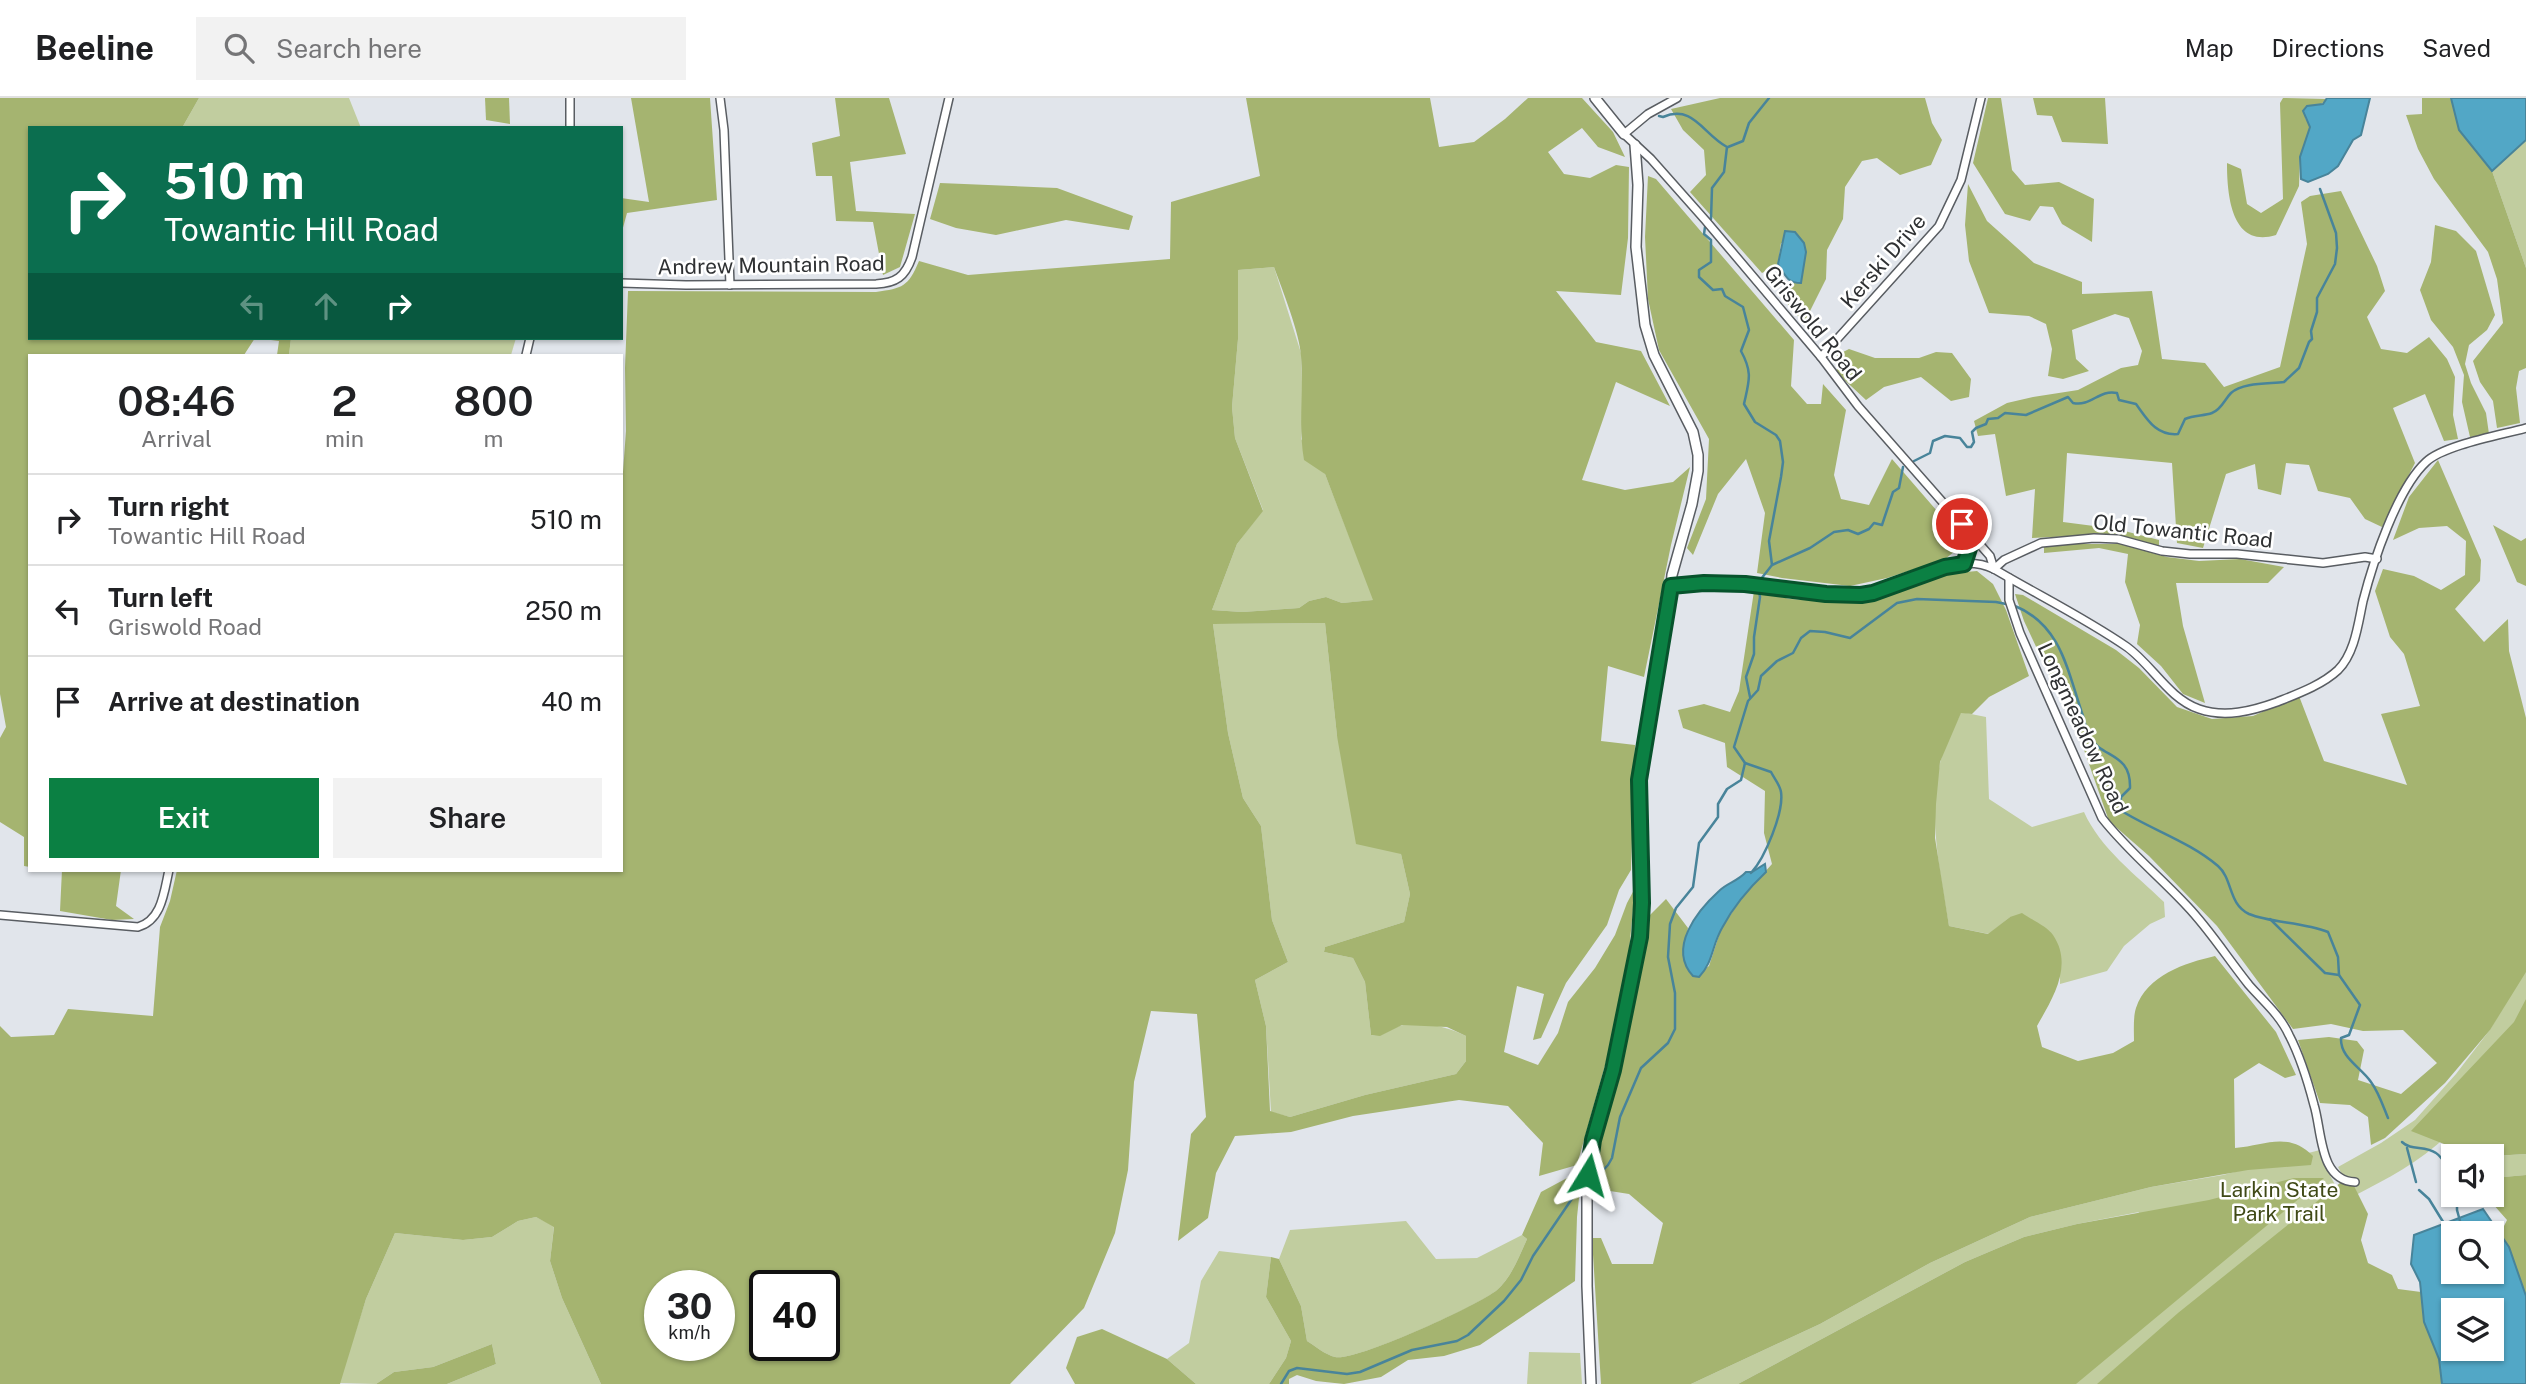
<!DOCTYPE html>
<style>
body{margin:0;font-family:"Public Sans",sans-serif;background:#f2f2f2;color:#202124;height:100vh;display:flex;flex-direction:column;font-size:26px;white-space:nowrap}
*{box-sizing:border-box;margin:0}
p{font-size:23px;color:#757577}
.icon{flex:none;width:38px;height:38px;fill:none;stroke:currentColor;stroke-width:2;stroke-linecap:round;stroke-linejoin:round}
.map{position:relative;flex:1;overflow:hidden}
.drawer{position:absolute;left:28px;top:256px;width:595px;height:518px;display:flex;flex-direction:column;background:#fff;border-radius:0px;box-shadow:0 2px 5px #0004}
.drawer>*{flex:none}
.hud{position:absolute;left:28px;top:28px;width:595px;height:214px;border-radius:0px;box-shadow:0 2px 5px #0004;background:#0b6e4f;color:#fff;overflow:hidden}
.buttons{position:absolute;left:2441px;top:1046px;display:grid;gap:14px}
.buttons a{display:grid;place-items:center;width:63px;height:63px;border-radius:0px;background:#fff;box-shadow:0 2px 5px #0004;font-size:35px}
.speed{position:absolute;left:644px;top:1172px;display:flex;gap:14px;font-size:35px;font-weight:700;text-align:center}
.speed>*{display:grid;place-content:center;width:91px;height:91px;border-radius:50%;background:#fff;box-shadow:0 2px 5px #0004;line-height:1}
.speed small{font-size:18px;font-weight:400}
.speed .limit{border:4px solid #111;border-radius:10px;background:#fff;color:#111}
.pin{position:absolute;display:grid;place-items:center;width:60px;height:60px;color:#fff;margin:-30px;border:4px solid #fff;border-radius:50%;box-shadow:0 2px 7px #0007}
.me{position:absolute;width:77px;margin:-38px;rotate:8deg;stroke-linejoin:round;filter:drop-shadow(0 0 5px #0008)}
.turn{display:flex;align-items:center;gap:24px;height:147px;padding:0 21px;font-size:32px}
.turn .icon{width:91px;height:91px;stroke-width:2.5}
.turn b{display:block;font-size:49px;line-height:60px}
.lanes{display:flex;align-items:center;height:66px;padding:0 21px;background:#0003;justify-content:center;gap:35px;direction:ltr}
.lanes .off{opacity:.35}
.eta{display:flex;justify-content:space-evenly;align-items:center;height:119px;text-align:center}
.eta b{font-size:42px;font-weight:600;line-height:49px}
.button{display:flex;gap:14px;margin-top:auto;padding:14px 21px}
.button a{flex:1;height:80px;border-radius:0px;background:#0b8043;color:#fff;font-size:28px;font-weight:600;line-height:80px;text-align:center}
.button a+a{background:#f2f2f2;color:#202124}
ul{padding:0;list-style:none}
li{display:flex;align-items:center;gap:21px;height:91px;padding:0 21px;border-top:2px solid #e0e0e0}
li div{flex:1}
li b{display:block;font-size:26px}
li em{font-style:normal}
header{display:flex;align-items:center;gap:42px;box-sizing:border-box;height:98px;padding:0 35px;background:#fff;border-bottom:2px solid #e0e0e0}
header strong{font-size:33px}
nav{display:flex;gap:38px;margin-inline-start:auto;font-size:24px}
.search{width:490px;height:63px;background:#f2f2f2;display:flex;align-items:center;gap:18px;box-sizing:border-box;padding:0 24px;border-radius:0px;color:#757577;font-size:26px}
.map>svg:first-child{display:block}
.green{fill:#c1cd9f}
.forest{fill:#a5b470;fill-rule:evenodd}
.water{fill:#52a7c6;stroke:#48849a;stroke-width:2;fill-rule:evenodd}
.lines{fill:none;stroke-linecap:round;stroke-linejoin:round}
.stream{stroke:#48849a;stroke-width:2.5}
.minor-casing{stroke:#595d62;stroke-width:10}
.tertiary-casing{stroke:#595d62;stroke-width:12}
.minor{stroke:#fff;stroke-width:7}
.tertiary{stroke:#fff;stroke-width:9}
.route-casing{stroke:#07532c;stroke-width:18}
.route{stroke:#0b8043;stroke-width:12}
.labels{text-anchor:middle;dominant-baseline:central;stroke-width:5;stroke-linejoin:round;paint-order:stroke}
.street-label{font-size:21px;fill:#2f3133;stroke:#fff}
.park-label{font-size:21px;fill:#404a17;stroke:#fff}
</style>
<header>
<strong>Beeline</strong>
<div class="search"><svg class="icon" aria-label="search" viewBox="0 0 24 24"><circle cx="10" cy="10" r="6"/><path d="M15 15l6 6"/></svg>Search here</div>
<nav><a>Map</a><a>Directions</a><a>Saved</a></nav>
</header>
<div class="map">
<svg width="2526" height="1286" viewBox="0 0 2526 1286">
<rect width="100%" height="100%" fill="#e1e5eb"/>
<g class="green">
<path d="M199 0H349L361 30H182Z"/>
<path d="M2526 0V170L2492 73 2499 66Z"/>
<path d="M1274 169 1301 255 1303 312 1301 341 1325 376 1374 502 1342 505 1326 499 1309 503 1299 510 1242 514 1212 512 1237 446 1263 412 1235 340 1232 309 1238 241V172Z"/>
<path d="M291 240H516L511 257H289Z"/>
<path d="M1325 525 1337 638 1401 756 1410 796 1404 824 1325 849 1324 854 1353 860 1365 884 1371 937C1385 939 1391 929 1403 927 1424 923 1448 929 1466 938V963L1456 976 1365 997 1290 1019 1271 1014 1266 928 1255 882 1288 864 1272 822 1261 728 1243 700 1228 635 1213 526Z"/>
<path d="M1961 614 1986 619 1989 701 2032 729 2084 714C2100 750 2136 777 2164 804L2165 819 2150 826 2124 848 2107 873 2060 886V859L2010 819 1989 836 1949 828C1940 774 1928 720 1940 665 1944 648 1954 631 1961 614Z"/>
<path d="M2526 872V942L2447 1038C2419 1064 2387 1081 2354 1098L2338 1069 2381 1045 2415 1022 2456 976 2489 933Z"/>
<path d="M2320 1052 2326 1070 2354 1122 2168 1286H2048L2139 1114 2077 1126 2024 1139 1965 1164 1738 1286H1691L1820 1226 1930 1165 2030 1119 2151 1089 2223 1077Z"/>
<path d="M2526 1056V1077L2492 1080V1059H2479Z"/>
<path d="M536 1119 554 1128 550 1163 562 1200 601 1286H447L496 1266 492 1246 433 1269 394 1274 376 1286 339 1285 366 1201 395 1135 463 1142 492 1139 518 1123Z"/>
<path d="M1406 1123 1436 1161 1477 1160 1522 1137 1527 1141C1520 1157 1511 1180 1497 1192 1480 1207 1355 1264 1335 1259 1326 1257 1315 1248 1307 1243L1301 1208 1279 1161 1290 1132Z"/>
<path d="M1219 1153 1271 1159 1266 1199 1291 1243 1286 1260 1269 1286H1196L1167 1261 1189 1245 1201 1183Z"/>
<path d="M1529 1254 1580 1255 1582 1286H1527Z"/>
</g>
<g class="forest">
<path d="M0 0H199L182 30H30V240H291L289 257H277L279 243 255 240 244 257H30V769L24 768V739L0 724V640L6 629 0 596Z"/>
<path d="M485 0H509L510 26 486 22Z"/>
<path d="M631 0H710L717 102 627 115 621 137V100L649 104Z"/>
<path d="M835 0H889L906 56 850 64 856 113 915 116 900 169 883 177 873 124 836 123 832 78H816L812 45 840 38Z"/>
<path d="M1246 0H1430L1439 49 1474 44 1505 21 1528 0H1582L1613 34 1625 59 1598 49 1582 30 1548 54 1564 76 1590 80 1616 67 1629 69 1628 140 1621 197 1556 193 1596 244 1641 253 1670 308 1616 284 1582 382 1625 392 1673 384 1690 369 1671 447 1644 579 1608 568 1601 643 1635 647 1631 772 1619 792 1607 827 1566 885 1541 940 1533 942 1544 896 1517 888 1504 954 1538 967 1558 935 1568 904 1595 870 1615 837 1627 805 1635 790 1627 875 1609 953 1577 1067 1539 1078 1543 1045 1508 1008 1459 1002 1353 1018 1291 1034 1235 1038 1216 1075 1208 1120 1178 1143 1191 1036 1206 1019 1197 916 1151 913 1134 984 1128 1072 1115 1135 1084 1210 1010 1286H601L562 1200 550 1163 554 1129 536 1119 518 1123 492 1139 463 1142 395 1135 366 1201 340 1286H0V928L11 939 54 937 68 911 153 918 160 829 170 803 177 772H621V401L626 333 625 270 628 193 876 194C903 190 908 189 919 163L968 177 1170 161 1171 104 1260 78ZM1274 169C1282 191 1300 236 1301 258 1304 293 1298 328 1304 362L1325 376 1373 502 1342 505 1326 499 1309 503 1299 510 1242 514 1212 512 1237 446 1263 413 1235 340 1232 309 1238 241V172ZM1325 525 1337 638 1356 746 1401 756 1410 796 1404 824 1325 849 1324 854 1353 860 1365 884 1371 937 1380 938 1402 927 1447 929 1466 938V963L1456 976 1365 997 1290 1019 1270 1013 1266 928 1255 882 1288 864 1272 822 1261 728 1243 700 1228 635 1213 526ZM660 1188H719V1248H660ZM765 1188H824V1248H765Z"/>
<path d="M1720 0H1925L1932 25 1942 42 1931 67 1900 77 1877 60 1862 63 1845 89 1843 121 1827 152 1826 181 1804 225 1785 203 1790 183 1801 184 1806 154 1781 145 1778 166 1762 175 1690 94 1706 77 1704 52 1683 32 1671 11Z"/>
<path d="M1988 0H2001L2012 72 2025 87 2059 84 2094 101 2092 144 2062 126 2053 109 2040 108 2030 123 2005 116 1973 65Z"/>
<path d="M2033 0H2105L2108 46 2062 44 2052 18 2037 17Z"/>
<path d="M2283 0 2327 1 2305 20 2310 28 2300 59 2299 88 2276 137C2231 151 2227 96 2227 65L2241 71 2247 106 2261 115 2283 101 2280 5Z"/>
<path d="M2422 0H2451L2459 32 2492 73 2526 170V270L2519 273 2516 290 2520 325 2497 330 2493 303 2480 284 2473 263 2503 225 2497 181 2488 154 2434 81 2418 51 2406 17 2422 16Z"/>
<path d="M1648 78 1656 81 1794 242 1791 288 1807 306H1821L1823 286 1846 312 1834 377 1841 401 1869 407 1892 361 1950 428 1959 450 1945 461 1887 480 1850 488 1782 480 1757 475 1765 415 1746 361 1718 396 1693 457 1687 450 1706 401 1709 341 1659 252 1648 201 1645 139Z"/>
<path d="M940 85 1057 90 1133 118 1129 132 1066 122 996 137 956 130 930 121Z"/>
<path d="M1968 86 1987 123 2034 165 2082 184V196L2152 193 2162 261 2205 265 2224 289 2280 269 2307 146 2301 104 2310 98 2341 93 2377 168 2385 193 2367 219 2381 251 2407 255 2429 239 2447 261 2455 279 2453 317 2458 341 2444 343 2425 296 2393 310 2415 365 2382 429 2365 421 2350 400 2318 393 2309 367 2286 365 2281 397 2258 391 2255 366 2226 376 2203 450 2177 445 2172 365 2067 355 2063 424 2117 431 2159 442V448L2114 436 2032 440 2035 391 2006 398 1995 336 1978 338 1974 323 2007 305 2033 299 2078 292 2121 270 2138 267 2142 253 2129 220 2115 216 2072 232 2076 261 2089 273 2063 281 2048 278 2052 251 2046 226 2029 218 1989 215 1969 163 1965 127Z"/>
<path d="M2435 127 2456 133 2476 153 2495 217 2487 232 2469 247 2465 266 2471 285 2486 315 2489 336 2470 339 2462 304 2464 277 2453 249 2431 222 2420 192 2431 164Z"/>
<path d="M1849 251 1875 260H1919L1936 254 1952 255 1971 281 1969 299 1951 303 1921 279 1884 289 1866 302 1837 275V257Z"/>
<path d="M2438 362 2481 462 2480 483 2455 511 2484 544 2508 521 2509 553 2526 620V874L2490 932 2445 985 2385 1040 2371 1047 2368 1019 2350 1007 2320 1005 2298 942 2329 939 2357 943 2364 952 2358 982 2401 996 2437 965 2403 932 2363 933 2331 926 2293 931 2217 828 2149 758 2109 723 2083 649 2024 523 2015 496 2023 497 2116 552 2139 570 2177 609 2212 621 2253 618 2299 598 2324 663 2407 687 2381 616 2420 608 2404 556 2390 539 2375 493 2383 471 2414 478 2441 492 2465 477 2466 443 2447 428 2419 430 2393 442 2409 399Z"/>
<path d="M2493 427 2521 443 2526 440V488L2517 484Z"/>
<path d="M2067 446H2121L2167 459 2199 463 2240 461 2284 469 2268 485H2176L2183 528 2205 605 2183 596 2161 568 2137 546 2140 527 2125 484 2128 456 2099 450 2044 455V449Z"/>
<path d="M1977 473 1993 486 2006 512 2029 578 1989 599 1972 616 1961 615 1940 664 1936 706 1935 740 1949 828 1988 836 2010 819 2022 815C2030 821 2047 828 2053 837 2074 868 2052 901 2037 928L2042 949 2078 963 2113 955 2134 943C2134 933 2133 919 2136 910 2147 877 2185 865 2215 858L2276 934 2296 977 2285 980 2259 965 2234 981 2235 1050C2266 1047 2288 1033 2313 1058L2311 1067 2248 1072 2151 1089 2030 1119 1930 1165 1820 1226 1691 1286H1601L1592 1140H1601L1612 1166H1653L1663 1125 1629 1096 1591 1090 1595 1057 1613 998 1638 879 1647 820 1666 801 1688 830C1684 847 1681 864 1693 878L1709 868 1721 831 1744 797 1772 766 1764 735 1765 693 1727 669 1725 645 1683 630 1678 612 1704 606 1730 614 1739 593 1754 493 1790 501 1854 505 1882 499 1944 476Z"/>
<path d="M62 772H121L116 808 134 821 112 822 60 813Z"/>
<path d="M2526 901V1056L2477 1059 2411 1033 2514 924Z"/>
<path d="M1582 1072 1577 1119 1575 1183 1480 1247 1444 1258 1408 1262 1381 1279 1344 1286 1316 1283 1297 1277 1289 1281V1286H1269L1286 1260 1291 1243 1266 1199 1271 1159 1279 1161 1301 1208 1307 1243C1315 1248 1326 1257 1335 1259 1355 1264 1479 1207 1497 1192 1511 1180 1520 1157 1527 1141L1522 1137 1541 1094Z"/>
<path d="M2526 1077V1198L2509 1149 2500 1136 2507 1122 2485 1097H2492V1080Z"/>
<path d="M2294 1080H2324L2076 1286H1738L1965 1164 2024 1139 2077 1126 2209 1102Z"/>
<path d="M2340 1085 2354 1088 2368 1116 2361 1142 2368 1165 2392 1177 2398 1191 2421 1194 2424 1224 2439 1261 2442 1286H2097L2178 1215Z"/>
<path d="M1102 1231 1167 1261 1196 1286H1075L1066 1270 1077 1239Z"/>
<path d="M492 1246 496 1266 447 1286H376L394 1274 433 1269Z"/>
</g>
<g class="water">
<path d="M2327 0H2370L2361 37 2353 42 2338 68 2328 76 2308 84 2301 81 2300 59 2310 29 2303 13 2307 8 2323 6Z"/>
<path d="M2451 0H2526V42L2492 73 2459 32Z"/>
<path d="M1785 133 1795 134 1804 145 1806 154 1801 185C1787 185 1785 177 1778 166Z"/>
<path d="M1765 766 1766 774C1749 790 1733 809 1722 830 1712 847 1713 865 1699 879L1693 878C1667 850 1698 812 1719 793 1727 785 1738 783 1746 774H1752Z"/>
<path d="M2483 1111 2509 1149 2526 1198V1286H2442L2439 1261 2424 1224 2420 1184 2411 1166 2414 1137ZM2454 1136H2492V1174H2454ZM2454 1213H2492V1251H2454Z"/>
</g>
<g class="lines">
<g class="stream">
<path d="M1659 18 1663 19C1693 6 1703 36 1727 49L1724 74 1712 90 1711 121"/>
<path d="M1728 49 1743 43 1749 25 1769 0"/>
<path d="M1705 129 1704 136 1711 142V164L1699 172V179L1713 192 1722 191 1725 198 1743 209 1749 232 1741 253C1753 275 1749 283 1744 306L1755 324 1776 337 1780 343 1783 364 1781 379 1769 443 1772 467"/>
<path d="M1914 363 1930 355 1933 343 1945 338 1960 340 1967 349H1971L1974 344 1972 334 1976 330 1986 326 1988 321 1998 320 2005 315 2026 317 2068 299 2073 305C2091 309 2099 291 2117 295L2119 302 2136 306C2147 321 2156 338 2178 336L2185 321C2194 317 2204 318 2212 315 2222 311 2224 302 2231 295 2243 284 2270 286 2284 284L2299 270 2309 244 2312 241 2311 233 2317 214V200L2335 166 2337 150 2336 135 2320 91"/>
<path d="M1761 481 1772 467 1810 450 1834 434 1848 432 1858 436 1869 431 1874 425 1882 427 1893 394 1899 390 1903 369"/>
<path d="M2015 508C2062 527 2068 575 2083 618 2085 624 2086 633 2089 638 2102 661 2131 654 2130 690L2121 699 2120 712C2152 732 2190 744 2218 768 2233 781 2228 806 2249 816 2271 825 2303 824 2328 834L2338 859 2339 877 2360 907 2349 937 2341 940C2340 960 2361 969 2371 984 2379 995 2383 1008 2388 1020"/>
<path d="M1750 599 1746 579 1754 556V539L1760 499 1759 493"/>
<path d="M1751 775C1765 760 1784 714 1781 694 1780 687 1774 680 1771 674L1745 665 1734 649 1748 603 1758 592 1761 578 1777 563 1793 555 1801 540 1810 533 1825 534 1850 540 1897 505 1917 501 1996 504 2006 506"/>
<path d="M2270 821 2325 875 2339 877"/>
<path d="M2402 1044C2411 1053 2425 1047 2436 1055 2443 1059 2448 1072 2454 1079"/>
<path d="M2407 1050 2416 1084"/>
<path d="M1591 1085 1608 1067 1612 1060 1620 1019 1641 970 1668 945 1675 931V895L1668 859 1670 826 1676 810 1693 789 1699 745 1718 719V706L1727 691 1741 682 1745 665"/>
<path d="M2419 1092 2429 1101 2445 1127"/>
<path d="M2457 1097V1112L2460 1123"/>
<path d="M1281 1286 1289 1273 1297 1270 1347 1276 1360 1274 1412 1252 1457 1243 1468 1237 1504 1203 1521 1182 1533 1158 1582 1086H1584"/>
</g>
<defs>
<g id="minor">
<path d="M720 0 724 32 730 187"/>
<path d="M1677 0 1648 16 1624 36 1651 61 1706 123 1821 259 1858 308 1990 458 1994 471"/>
<path d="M570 30V0"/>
<path d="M621 185 686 187 876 186C896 185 905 179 912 159L949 0"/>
<path d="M526 257 530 240"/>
<path d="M1821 259 1939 128 1961 82 1981 0"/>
<path d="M1964 466 1973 438"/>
<path d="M1994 471 2004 462 2041 445 2094 440 2118 441 2162 453 2190 456H2237L2323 465 2365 459 2377 461"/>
<path d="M2009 480V502L2020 535 2102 720C2127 752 2159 778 2187 808 2210 832 2228 861 2249 887 2263 903 2280 917 2289 937 2300 958 2308 984 2314 1007 2322 1032 2319 1083 2355 1084"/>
<path d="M1671 488C1697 487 1721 484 1747 486 1787 489 1829 503 1870 496 1910 489 1952 451 1994 471 2038 497 2085 520 2127 549 2152 567 2169 601 2199 611 2225 620 2252 613 2277 604 2297 596 2322 587 2338 572 2355 555 2358 526 2363 503 2373 464 2397 391 2426 364 2444 347 2501 337 2526 330"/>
<path d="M0 817 138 829C162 822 164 794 169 772"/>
</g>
<g id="tertiary">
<path d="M1595 0 1624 36"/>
<path d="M1591 1286 1587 1188V1093L1589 1066 1593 1042 1613 972 1640 839 1642 805 1639 691 1643 655 1669 512 1672 477 1692 406 1698 373V357L1693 334 1654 257 1645 227 1636 149 1638 87 1635 47"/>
</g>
</defs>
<use href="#minor" class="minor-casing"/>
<use href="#tertiary" class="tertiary-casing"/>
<use href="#minor" class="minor"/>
<use href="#tertiary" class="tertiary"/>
</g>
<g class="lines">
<defs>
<path id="route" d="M1588 1077 1593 1042 1613 972 1640 839 1642 805 1639 682 1671 488 1704 485 1745 486 1826 496 1861 497 1873 495 1945 469 1964 466 1973 438 1962 426"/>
</defs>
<use href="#route" class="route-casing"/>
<use href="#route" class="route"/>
</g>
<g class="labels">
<g class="street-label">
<text transform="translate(1883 163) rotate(-49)">Kerski Drive</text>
<text transform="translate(771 167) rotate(-1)">Andrew Mountain Road</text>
<text transform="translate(1813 225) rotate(51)">Griswold Road</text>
<text transform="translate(2183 433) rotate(6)">Old Towantic Road</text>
<text transform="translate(2083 630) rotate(65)">Longmeadow Road</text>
</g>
<g class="park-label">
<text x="2279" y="1091">Larkin State<tspan x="2279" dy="24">Park Trail</tspan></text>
</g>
</g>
</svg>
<div class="buttons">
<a><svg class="icon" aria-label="sound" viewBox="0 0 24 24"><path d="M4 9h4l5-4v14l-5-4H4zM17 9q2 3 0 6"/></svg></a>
<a><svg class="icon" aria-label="search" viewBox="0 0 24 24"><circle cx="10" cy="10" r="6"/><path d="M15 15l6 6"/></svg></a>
<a><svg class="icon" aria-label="layers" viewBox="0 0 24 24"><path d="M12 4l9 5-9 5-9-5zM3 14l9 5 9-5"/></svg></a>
</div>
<div class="speed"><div>30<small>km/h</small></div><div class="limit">40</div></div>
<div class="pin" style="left:1962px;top:426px;background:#d93025"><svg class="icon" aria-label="arrive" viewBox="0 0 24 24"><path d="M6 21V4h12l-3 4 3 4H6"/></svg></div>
<svg class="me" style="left:1588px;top:1077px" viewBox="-20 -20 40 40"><path d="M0-17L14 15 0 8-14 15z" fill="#0b8043" stroke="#fff" stroke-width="4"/></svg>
<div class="hud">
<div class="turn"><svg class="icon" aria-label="right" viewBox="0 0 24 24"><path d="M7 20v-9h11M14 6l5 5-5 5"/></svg><div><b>510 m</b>Towantic Hill Road</div></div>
<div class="lanes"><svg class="icon off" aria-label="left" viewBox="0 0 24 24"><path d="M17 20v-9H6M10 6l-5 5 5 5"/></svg><svg class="icon off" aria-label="ahead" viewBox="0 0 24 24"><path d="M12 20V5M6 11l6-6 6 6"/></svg><svg class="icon" aria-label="right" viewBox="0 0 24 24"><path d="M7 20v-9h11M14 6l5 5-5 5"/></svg></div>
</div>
<section class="drawer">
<div class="eta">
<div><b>08:46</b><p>Arrival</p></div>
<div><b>2</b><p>min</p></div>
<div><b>800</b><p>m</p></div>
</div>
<ul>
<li><svg class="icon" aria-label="right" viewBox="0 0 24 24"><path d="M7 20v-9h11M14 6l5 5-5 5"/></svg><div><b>Turn right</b><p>Towantic Hill Road</p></div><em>510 m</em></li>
<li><svg class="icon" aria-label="left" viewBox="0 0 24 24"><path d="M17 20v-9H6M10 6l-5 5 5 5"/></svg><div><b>Turn left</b><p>Griswold Road</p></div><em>250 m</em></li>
<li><svg class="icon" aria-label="arrive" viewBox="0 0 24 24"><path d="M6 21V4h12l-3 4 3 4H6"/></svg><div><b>Arrive at destination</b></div><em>40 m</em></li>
</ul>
<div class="button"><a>Exit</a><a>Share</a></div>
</section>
</div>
